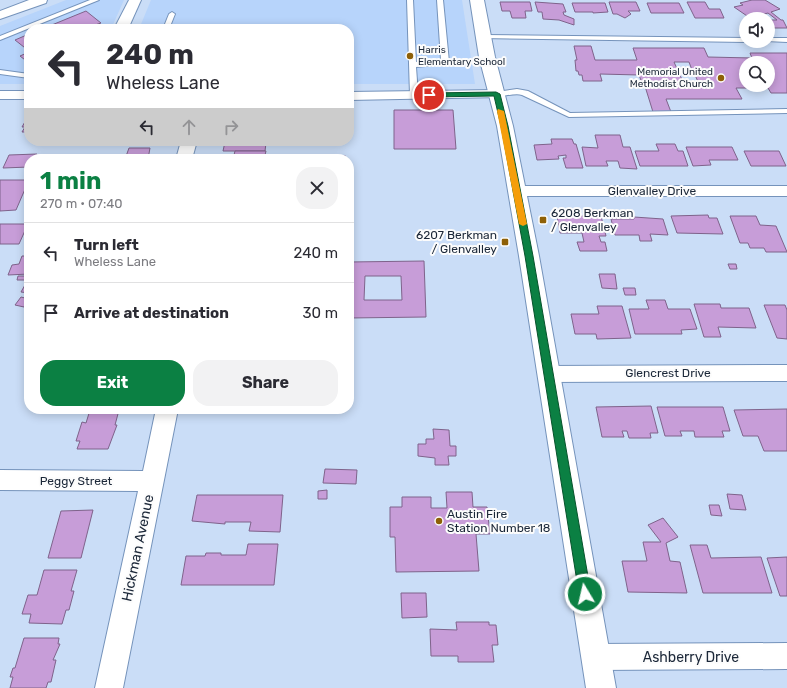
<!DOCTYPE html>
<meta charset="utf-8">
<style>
body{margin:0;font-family:Rubik,sans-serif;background:#f2f2f3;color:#2b2b33;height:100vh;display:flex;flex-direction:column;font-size:15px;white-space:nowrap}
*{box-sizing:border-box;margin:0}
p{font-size:13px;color:#7c7c81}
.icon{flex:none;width:22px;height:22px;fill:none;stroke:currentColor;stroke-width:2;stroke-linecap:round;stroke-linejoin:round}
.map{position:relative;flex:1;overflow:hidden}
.side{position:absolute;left:24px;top:154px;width:330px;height:260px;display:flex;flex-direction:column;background:#fff;border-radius:16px;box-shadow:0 2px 10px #0003}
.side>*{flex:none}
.hud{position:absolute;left:24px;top:24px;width:330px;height:122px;border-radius:16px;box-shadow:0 2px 10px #0003;background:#fff;color:#2b2b33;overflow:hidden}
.controls{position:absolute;left:739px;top:12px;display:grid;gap:8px}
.controls a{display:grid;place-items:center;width:36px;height:36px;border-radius:50%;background:#fff;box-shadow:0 2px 10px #0003;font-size:20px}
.pin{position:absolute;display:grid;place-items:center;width:34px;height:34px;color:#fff;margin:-17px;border:2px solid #fff;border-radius:50%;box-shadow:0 1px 4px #0007}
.me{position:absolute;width:44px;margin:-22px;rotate:351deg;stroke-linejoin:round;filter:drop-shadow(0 0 3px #0008)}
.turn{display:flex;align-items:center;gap:14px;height:84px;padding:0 16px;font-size:18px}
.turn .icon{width:52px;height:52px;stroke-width:2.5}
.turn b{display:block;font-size:28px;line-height:34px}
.lanes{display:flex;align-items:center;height:38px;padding:0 16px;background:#0003;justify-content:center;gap:20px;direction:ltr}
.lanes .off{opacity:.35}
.round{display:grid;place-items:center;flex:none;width:42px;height:42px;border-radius:16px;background:#f2f2f3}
.overview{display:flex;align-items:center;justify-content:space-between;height:68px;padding:0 16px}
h1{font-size:24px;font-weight:700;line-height:30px;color:#0b8043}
.cta{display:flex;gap:8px;margin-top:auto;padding:8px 16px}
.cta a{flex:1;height:46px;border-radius:16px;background:#0b8043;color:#fff;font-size:16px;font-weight:700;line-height:46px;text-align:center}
.cta a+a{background:#f2f2f3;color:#2b2b33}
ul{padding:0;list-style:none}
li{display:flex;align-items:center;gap:12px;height:60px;padding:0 16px;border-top:1px solid #e1e1e2}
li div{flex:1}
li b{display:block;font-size:15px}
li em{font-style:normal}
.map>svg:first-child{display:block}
.built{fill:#b7d4fb}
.building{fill:#c79dd8;stroke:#7f638b;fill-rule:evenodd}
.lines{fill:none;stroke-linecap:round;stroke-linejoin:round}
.lane-casing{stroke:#7593bb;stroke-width:2}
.street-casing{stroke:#7593bb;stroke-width:2}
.secondary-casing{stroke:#7593bb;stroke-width:2}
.lane{fill:#fff;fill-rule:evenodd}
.street{fill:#fff;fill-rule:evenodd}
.secondary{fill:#fff;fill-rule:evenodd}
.route{fill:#0b8043;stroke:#07532c}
.slow{fill:#f59e0b}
.poi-dot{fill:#8e6007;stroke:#fcfcfc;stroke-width:1.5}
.labels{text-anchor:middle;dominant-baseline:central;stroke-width:4;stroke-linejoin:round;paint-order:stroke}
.far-poi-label{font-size:10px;fill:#1b2738;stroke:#fcfcfc;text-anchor:start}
.street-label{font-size:12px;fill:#1b2738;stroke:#fcfcfc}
.poi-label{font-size:12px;fill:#1b2738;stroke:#fcfcfc;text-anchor:start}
.near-street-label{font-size:14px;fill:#1b2738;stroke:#fcfcfc}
</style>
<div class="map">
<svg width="787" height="688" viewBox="0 0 787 688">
<rect width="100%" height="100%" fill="#caddf7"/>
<g class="built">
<path d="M66 0H124L111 29H29V84H0V26Z"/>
<path d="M151 0H462L475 84H349V29H139Z"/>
</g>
<g class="building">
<path d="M752 0H765L780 9 771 12 781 20H783L787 28H768V20H777L768 13 750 18 734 7 743 5 740 3Z"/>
<path d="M500 2H530L532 11H525L526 18H512L510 11H502Z"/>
<path d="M535 2 563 4 566 12H563L564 15 574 19V25L559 20 543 19 542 12H538Z"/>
<path d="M609 2H636L640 11H628L631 14 625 18 617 14H613Z"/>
<path d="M687 2H705L709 9H720L724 18H695Z"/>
<path d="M572 3H605L608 12 593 13V12H575Z"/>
<path d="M647 3H679L684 13H651Z"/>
<path d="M86 11 101 23 92 26 94 28 91 29H42Z"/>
<path d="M29 34V51L15 40Z"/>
<path d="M574 46H591L595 60H637L633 48H704L708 57 752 58 750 53H787V93H771L768 88H736L742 99H666L671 112H653L644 83H642L639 75 600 74 602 81H583L582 75H579L578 71H576L575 60H577ZM674 62H689L692 70H685L687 75H695L699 84H684ZM746 63H768V85H746Z"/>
<path d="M29 52V63L20 56Z"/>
<path d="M394 110H453L456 149H394Z"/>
<path d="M26 120H29V132H22L25 127H22Z"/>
<path d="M595 135H620L623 147H630L637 169 620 168 618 161H606L608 166H586L582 147 598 148Z"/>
<path d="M551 139H572L574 144H576L583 168H566L563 158H566V155L558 156 559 159 537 160 534 145 552 144Z"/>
<path d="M293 141H316V143L292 144Z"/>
<path d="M225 142H234V143H266L265 151H223Z"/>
<path d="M656 144H675L678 151H683L688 166H640L635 151H659Z"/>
<path d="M686 147H732L738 160H709L711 165 693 166Z"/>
<path d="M129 148H150L148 159H125Z"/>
<path d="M235 151H266L264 159H233Z"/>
<path d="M744 151H779L786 166H751Z"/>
<path d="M37 154 35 159H29V167L3 168 9 155Z"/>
<rect x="332" y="156" width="13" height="3"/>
<path d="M0 180H29L16 210 0 211Z"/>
<path d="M708 215 709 218H717L723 234 677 233 671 216Z"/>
<path d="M557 216H601L606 236H599L601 242H605L607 251H580L577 242H584L582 233H560Z"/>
<path d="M730 216H756L760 225 776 226 787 252H766L764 248H750L748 243H740Z"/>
<path d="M634 217 663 219 668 235 650 234 652 241H640L639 235H615L611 219H634Z"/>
<path d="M0 224H28L19 244H0Z"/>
<path d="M27 250H29V274L8 275 12 265 19 264 22 256H25Z"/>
<path d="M424 261 426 317 349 318V262ZM365 276H401L402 300H364Z"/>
<path d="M728 264H736L737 269H730Z"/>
<path d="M599 274H615L617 289 602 288Z"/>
<path d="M18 276H29V280H17Z"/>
<path d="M25 285H29V293L21 292Z"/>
<path d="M623 288H635L636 295H625Z"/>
<path d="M21 297 29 299 24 307 15 305Z"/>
<path d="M646 300H665L668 309H690L697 329 681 330 682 334H635L629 309H649Z"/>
<path d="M694 304H720L721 308H749L756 328 718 327 721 337H704Z"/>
<path d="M764 305H785L787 310V339L777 338Z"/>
<path d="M597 306H622L631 338 597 339 596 334H575L571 314H599Z"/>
<path d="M651 406 658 433H650L651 438H629L627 431H622L624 437H602L596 407Z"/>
<path d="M657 407H723L730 431H722L724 437H695L694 431H680L682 436H665Z"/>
<path d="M787 409V451H764L758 436H743L734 410Z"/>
<path d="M90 410H119L115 425H117L108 449H77L80 441H76L82 422 86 423Z"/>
<path d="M433 429 449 430 450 446H456V456H448L449 465H435V458L418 456V444H426V439H434Z"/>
<path d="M325 469 357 470 356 484 323 483Z"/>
<path d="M327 490V499H318V491Z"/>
<path d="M446 492H472L473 507H487L490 534H476L479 571 396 572 395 537H390V507H402V497H431V508H447Z"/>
<path d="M727 494 742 495 746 510 730 509Z"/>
<path d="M197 495H283L280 532 249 531 251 522H225V524L192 521Z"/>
<path d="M709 505H719L722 516 711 515Z"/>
<path d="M93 510 81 558H48L61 511Z"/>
<path d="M663 518 678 537 666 543 670 561 680 562 687 593 628 592 622 561H647L643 542H661L648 525Z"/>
<path d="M248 544H278L274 585H181L186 556H205L206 553H221V555H246Z"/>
<path d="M690 545H707L711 558 761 557 772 593H703Z"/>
<path d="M787 557V596H780L767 558Z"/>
<path d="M44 570H77L71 591H74L69 610H66L62 624 29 623 31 614H22L28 595H37Z"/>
<path d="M401 593H426L427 617 402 618Z"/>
<path d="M456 622H489V625H496L498 645H492L494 662H458V656H431L430 629 457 630Z"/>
<path d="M24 638H59L58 644H60L53 660H56L51 682H48L46 688H10L13 677H10L13 668H15Z"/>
</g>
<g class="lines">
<defs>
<g id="lane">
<path d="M90 0H99L0 40V36Z"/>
<path d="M407 0H413L416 62 441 60 437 0H443L449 62 445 64 416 67 418 95 414 97 410 95Z"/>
<path d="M172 12 175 14 169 29H163L169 14Z"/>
<path d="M484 35 746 38V41H749L746 42 482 38V36Z"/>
<path d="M768 38H787V42L766 41H768Z"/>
<path d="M0 70 29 74V78L0 74Z"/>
<path d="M517 89 528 91 570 113 787 109V113L569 117 522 95C514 92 500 99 493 94L497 92Z"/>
</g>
<g id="street">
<path d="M29 0H47L46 3 0 19V11Z"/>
<path d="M129 0H141L128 29H114Z"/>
<path d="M497 90 502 91 504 94 502 97 349 100V92Z"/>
<rect x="0" y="91" width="29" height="8"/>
<path d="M181 141H197L192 159H176Z"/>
<path d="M517 186H787V196H517L511 195 509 191 511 187Z"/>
<path d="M787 365V381L548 382 541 380 538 374 541 368 548 366Z"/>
<path d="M156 409H178L123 688H95L138 491 0 490V470L143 471Z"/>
<path d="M787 643V669L595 670 586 666 582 657 586 648 595 644Z"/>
</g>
<path id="secondary" d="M470 0H484L495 57 513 126 539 256 616 688H586L519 256 497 126 479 57Z"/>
</defs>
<use href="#lane" class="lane-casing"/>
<use href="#street" class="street-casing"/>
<use href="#secondary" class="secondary-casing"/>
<use href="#lane" class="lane"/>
<use href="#street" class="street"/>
<use href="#secondary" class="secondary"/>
</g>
<path class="route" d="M496 92 500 94 508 126 533 256 591 594 589 598 585 600 581 598 579 594 525 256 501 126 494 96 429 97 425 95 429 93Z"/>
<path class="slow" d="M498 109 504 111 527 224 523 226 519 224 497 111Z"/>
<g class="poi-dot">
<circle cx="410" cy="56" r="4"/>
<circle cx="721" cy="78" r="4"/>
<rect x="539" y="216" width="8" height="8" rx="2"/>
<rect x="501" y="238" width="8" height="8" rx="2"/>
<circle cx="439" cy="521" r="4"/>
</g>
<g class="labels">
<g class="far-poi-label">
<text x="418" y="50">Harris<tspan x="418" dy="12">Elementary School</tspan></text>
<text x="713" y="72" text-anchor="end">Memorial United<tspan x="713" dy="12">Methodist Church</tspan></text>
</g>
<g class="street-label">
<text x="652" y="191">Glenvalley Drive</text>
<text x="668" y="373">Glencrest Drive</text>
<text x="76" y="481">Peggy Street</text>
</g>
<g class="poi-label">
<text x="551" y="213">6208 Berkman<tspan x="551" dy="14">/ Glenvalley</tspan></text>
<text x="497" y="235" text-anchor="end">6207 Berkman<tspan x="497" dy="14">/ Glenvalley</tspan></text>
<text x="447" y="514">Austin Fire<tspan x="447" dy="14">Station Number 18</tspan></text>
</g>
<g class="near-street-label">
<text transform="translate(138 548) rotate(-78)">Hickman Avenue</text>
<text x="691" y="657">Ashberry Drive</text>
</g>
</g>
</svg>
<div class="controls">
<a><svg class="icon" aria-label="sound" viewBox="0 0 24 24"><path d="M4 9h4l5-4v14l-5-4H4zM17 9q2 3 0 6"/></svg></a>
<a><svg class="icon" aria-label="search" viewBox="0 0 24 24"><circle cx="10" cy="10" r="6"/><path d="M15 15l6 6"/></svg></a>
</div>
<div class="pin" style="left:429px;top:95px;background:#d93025"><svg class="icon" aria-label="arrive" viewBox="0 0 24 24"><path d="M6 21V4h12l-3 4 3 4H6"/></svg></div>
<svg class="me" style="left:585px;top:594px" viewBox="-20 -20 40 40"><circle r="17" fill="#0b8043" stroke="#fff" stroke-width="3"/><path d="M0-11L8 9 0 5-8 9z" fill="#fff"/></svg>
<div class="hud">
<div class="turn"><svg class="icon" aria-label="left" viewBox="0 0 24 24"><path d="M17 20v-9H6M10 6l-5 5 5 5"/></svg><div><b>240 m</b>Wheless Lane</div></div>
<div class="lanes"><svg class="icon" aria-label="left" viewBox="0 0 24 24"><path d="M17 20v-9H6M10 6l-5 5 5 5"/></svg><svg class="icon off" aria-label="ahead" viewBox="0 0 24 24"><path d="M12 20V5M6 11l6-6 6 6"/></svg><svg class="icon off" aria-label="right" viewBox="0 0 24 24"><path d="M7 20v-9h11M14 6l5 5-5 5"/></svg></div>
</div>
<section class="side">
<div class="overview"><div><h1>1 min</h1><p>270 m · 07:40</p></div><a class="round"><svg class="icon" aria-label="close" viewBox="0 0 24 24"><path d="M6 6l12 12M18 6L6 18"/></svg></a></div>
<ul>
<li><svg class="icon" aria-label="left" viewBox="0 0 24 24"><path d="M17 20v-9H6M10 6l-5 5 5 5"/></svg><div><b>Turn left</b><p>Wheless Lane</p></div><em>240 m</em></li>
<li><svg class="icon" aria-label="arrive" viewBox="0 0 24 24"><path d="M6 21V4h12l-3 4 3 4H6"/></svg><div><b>Arrive at destination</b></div><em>30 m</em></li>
</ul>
<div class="cta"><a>Exit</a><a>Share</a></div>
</section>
</div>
